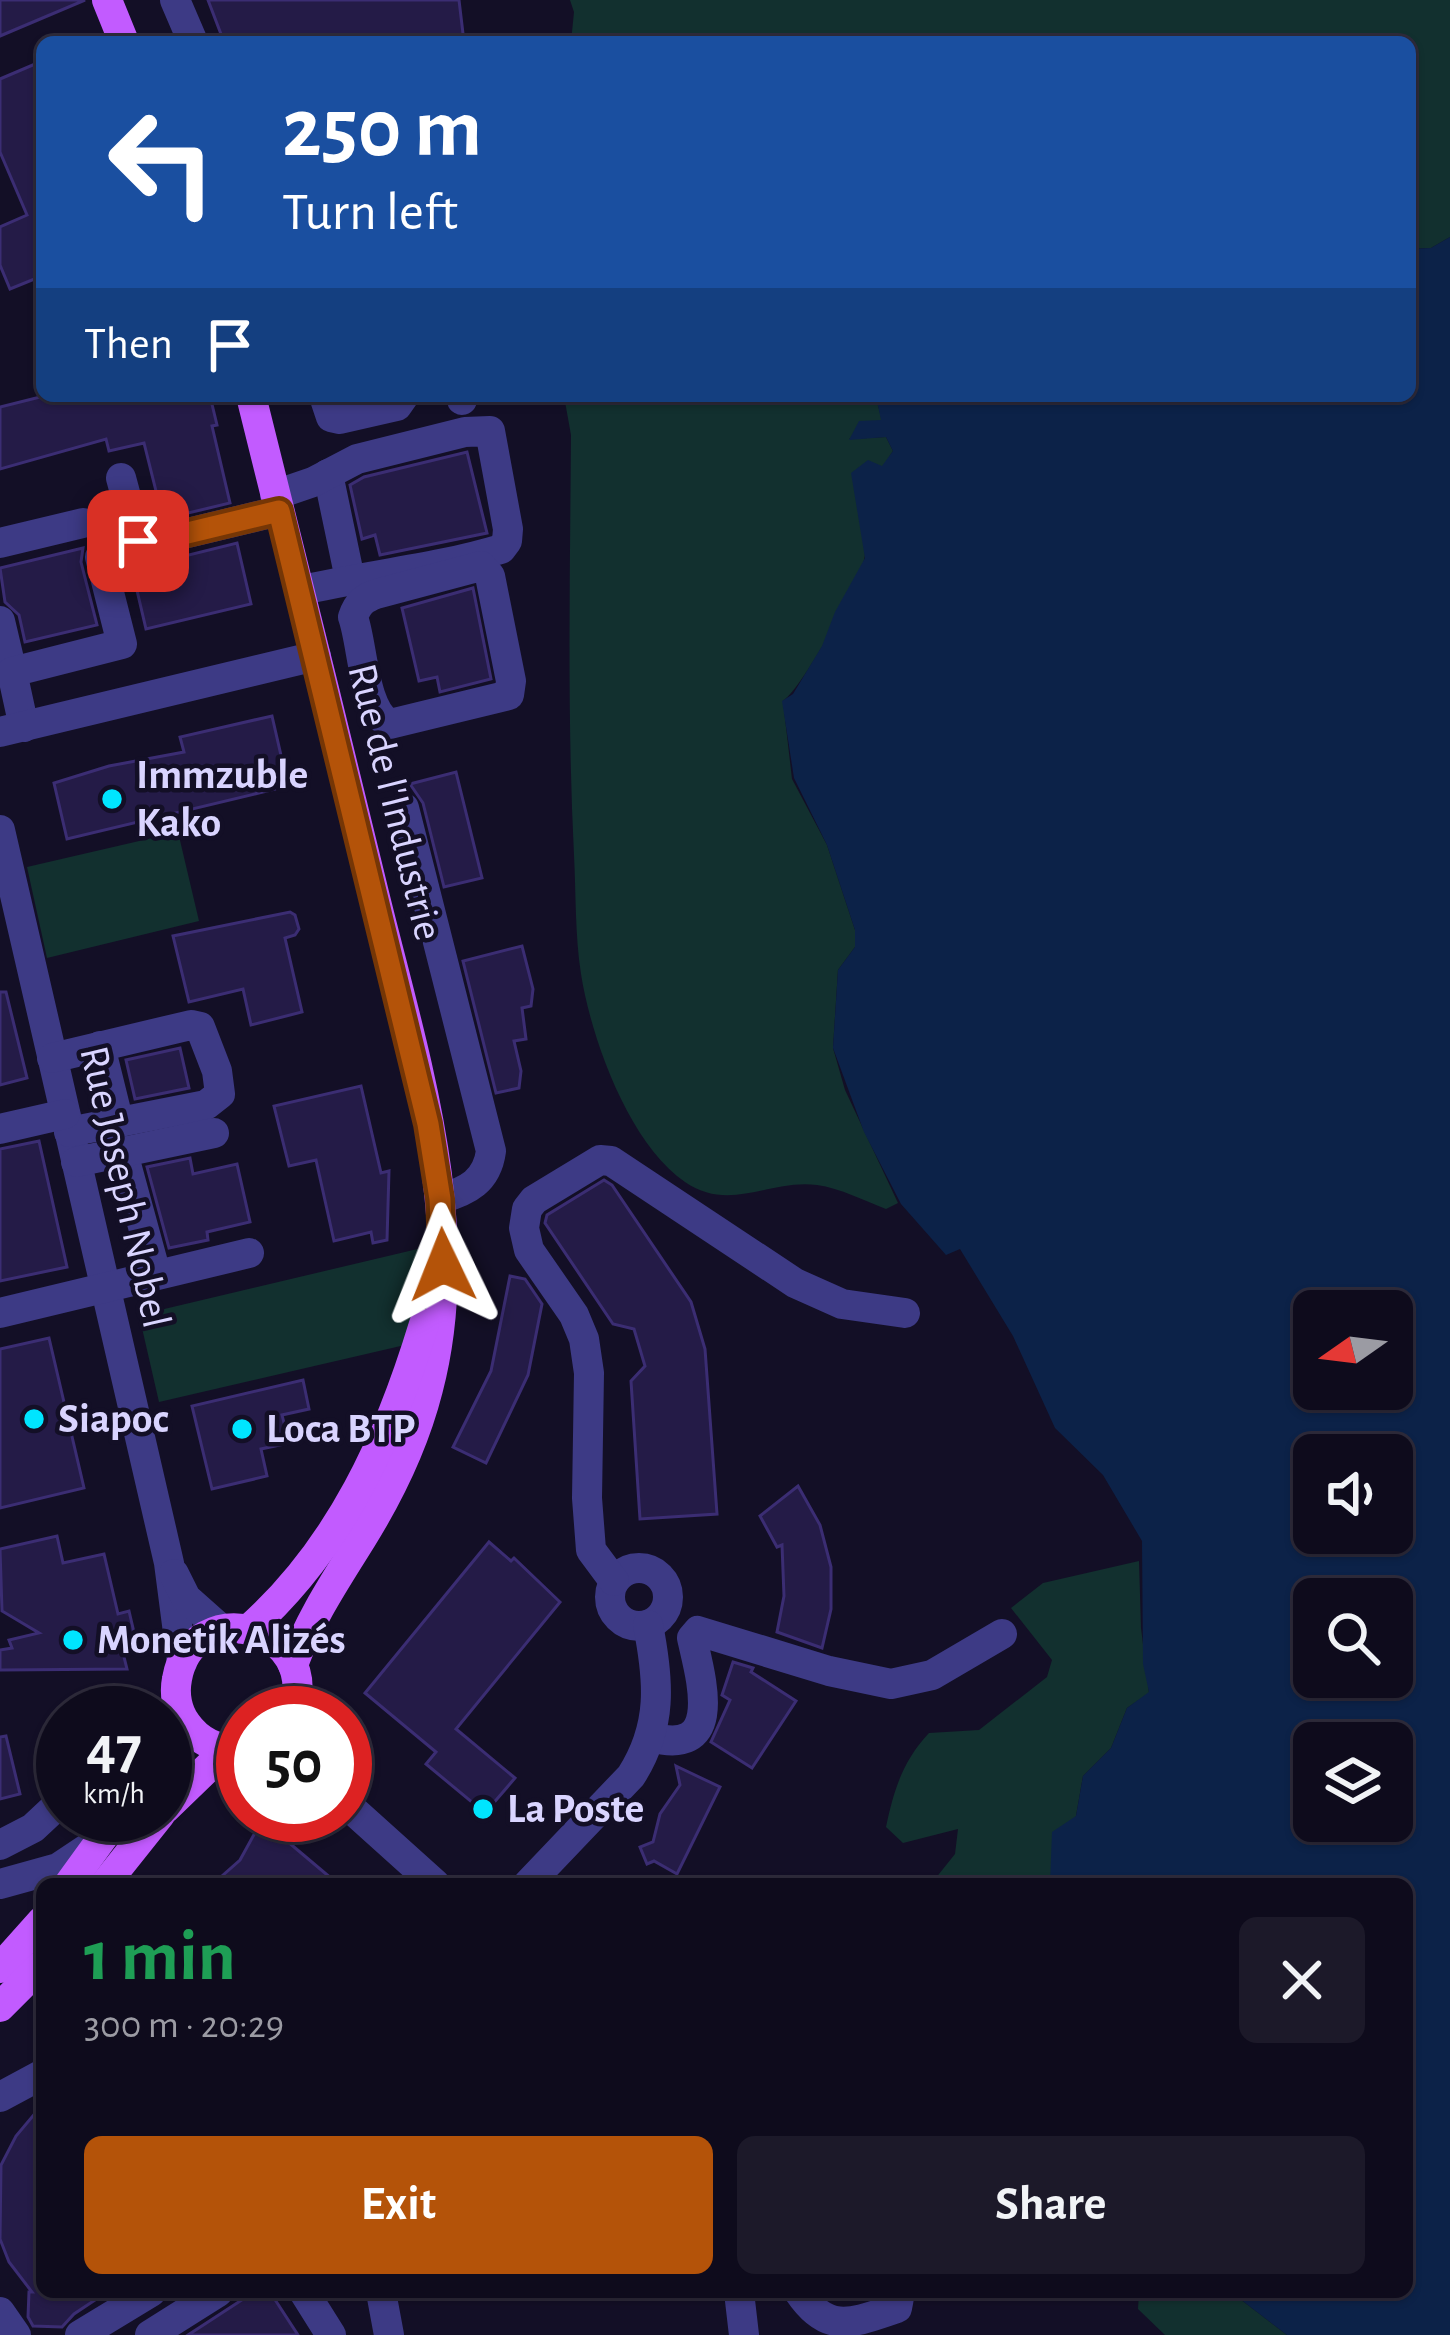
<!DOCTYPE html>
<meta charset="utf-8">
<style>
body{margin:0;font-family:"Alegreya Sans",sans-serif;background:#1c1929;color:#f1f3f6;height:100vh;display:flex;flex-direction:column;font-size:45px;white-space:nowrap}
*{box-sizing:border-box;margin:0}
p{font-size:39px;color:#9b9ba3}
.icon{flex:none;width:66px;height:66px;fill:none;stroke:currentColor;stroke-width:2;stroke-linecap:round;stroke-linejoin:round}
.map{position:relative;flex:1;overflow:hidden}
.sheet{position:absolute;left:36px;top:1878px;width:1377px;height:420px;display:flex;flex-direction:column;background:#0e0b1c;border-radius:18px;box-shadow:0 3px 9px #0004,0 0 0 3px #2e2b3b}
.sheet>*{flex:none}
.guide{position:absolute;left:36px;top:36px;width:1380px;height:366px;border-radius:18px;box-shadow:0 3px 9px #0004,0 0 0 3px #2e2b3b;background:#1a4fa0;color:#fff;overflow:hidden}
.needle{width:78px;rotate:256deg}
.controls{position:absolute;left:1293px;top:1290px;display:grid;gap:24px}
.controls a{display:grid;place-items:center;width:120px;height:120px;border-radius:18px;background:#0e0b1c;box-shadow:0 3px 9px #0004,0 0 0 3px #2e2b3b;font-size:60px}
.speed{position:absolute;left:36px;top:1686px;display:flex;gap:24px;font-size:60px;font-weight:700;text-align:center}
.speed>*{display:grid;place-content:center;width:156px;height:156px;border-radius:50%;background:#0e0b1c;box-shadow:0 3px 9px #0004,0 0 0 3px #2e2b3b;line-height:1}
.speed small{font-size:30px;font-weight:400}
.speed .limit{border:18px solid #d22;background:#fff;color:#111}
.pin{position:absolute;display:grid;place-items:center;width:102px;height:102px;color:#fff;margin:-51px;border-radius:24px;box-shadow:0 6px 18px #0006}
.me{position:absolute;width:132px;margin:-66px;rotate:358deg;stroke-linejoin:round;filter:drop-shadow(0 0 9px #0008)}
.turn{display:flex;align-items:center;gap:42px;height:252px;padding:0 48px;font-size:54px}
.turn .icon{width:156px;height:156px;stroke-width:2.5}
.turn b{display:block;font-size:84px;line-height:102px}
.then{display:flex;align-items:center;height:114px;padding:0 48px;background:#0003;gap:24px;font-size:45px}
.round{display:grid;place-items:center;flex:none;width:126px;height:126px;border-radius:18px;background:#1c1929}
.headline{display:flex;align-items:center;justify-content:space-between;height:204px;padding:0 48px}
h1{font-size:72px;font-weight:700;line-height:90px;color:#1e9e55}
.primary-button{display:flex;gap:24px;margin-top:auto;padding:24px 48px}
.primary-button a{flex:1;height:138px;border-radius:18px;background:#b45309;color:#fff;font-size:48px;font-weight:700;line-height:138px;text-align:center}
.primary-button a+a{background:#1c1929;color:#f1f3f6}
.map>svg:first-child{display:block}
.green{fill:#12302f}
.water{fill:#0c2248;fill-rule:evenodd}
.building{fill:#241b47;stroke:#3b2d73;stroke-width:3}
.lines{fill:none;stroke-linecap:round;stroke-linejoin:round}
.minor{stroke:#3d3a85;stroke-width:30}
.major{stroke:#c25bff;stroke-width:30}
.route-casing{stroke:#753606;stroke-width:30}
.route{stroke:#b45309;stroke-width:21}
.poi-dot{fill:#00e5ff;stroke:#130f26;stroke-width:4.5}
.labels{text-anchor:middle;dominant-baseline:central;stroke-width:9;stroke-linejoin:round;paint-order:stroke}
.poi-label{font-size:42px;font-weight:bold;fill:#d9d4ff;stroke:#130f26;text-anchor:start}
.street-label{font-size:42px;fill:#d9d4ff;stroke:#130f26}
</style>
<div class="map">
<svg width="1450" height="2335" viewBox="0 0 1450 2335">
<rect width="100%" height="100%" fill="#130f26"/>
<g class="green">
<path d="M570 0H1450V237L1431 248 1410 249V42H571L574 12Z"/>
<path d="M564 396H868L877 401 882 421 849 439 886 437 893 451C877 473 866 513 864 541 864 550 866 553 864 560 857 587 804 686 783 701L792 779 827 845 855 930V947L838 970 833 1048 845 1090 898 1203 886 1209C865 1201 840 1188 817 1185 769 1179 730 1213 685 1182 629 1144 591 1038 581 974 575 935 576 894 574 855 567 715 570 575 571 435Z"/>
<path d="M178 832 199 921 47 958 27 867Z"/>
<path d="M426 1247 405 1345 159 1402 139 1315Z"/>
<path d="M1139 1561 1141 1628 1149 1693 1127 1708 1111 1748 1083 1776 1076 1816 1050 1884H931L955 1854 958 1829 903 1843 886 1827C894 1790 902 1762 929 1733L979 1730 1047 1677 1052 1660 1011 1608 1043 1583Z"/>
<path d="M1139 2292H1231L1287 2335H1165L1138 2309Z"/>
</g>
<path class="water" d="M1450 237V2335H1287L1231 2292H1407V1884H1050L1052 1832 1076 1816 1083 1776 1111 1748 1127 1708 1149 1692 1143 1664 1142 1541 1103 1475 1055 1428 1013 1336 960 1249 946 1255 901 1204 864 1132 833 1048 838 970 855 947V930L827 845 794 778 782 701 793 694 822 646 835 612 865 558 851 473 868 460 882 466 893 451 886 437 849 440 859 421 881 420 877 401 868 396H1410V249L1431 248ZM1314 1311H1392V1389H1314ZM1314 1455H1392V1533H1314ZM1314 1599H1392V1677H1314ZM1392 1743V1821H1314V1743Z"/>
<g class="building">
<path d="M0 0H85L0 36Z"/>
<path d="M208 0H459L464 42H224Z"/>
<path d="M42 61V276L10 289 0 265V227L27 215 0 152V79Z"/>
<path d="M44 396H210L217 425 212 426 230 503 163 519 144 443 109 451 106 439 0 469V407Z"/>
<path d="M467 452 487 533 380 555 375 535 362 539 350 485 364 477Z"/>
<path d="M237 543 251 604 146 629 132 569Z"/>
<path d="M83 548 81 562 97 625 25 642 19 615 5 602 0 568Z"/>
<path d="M473 588 491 679 440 692 437 677 419 681 402 608Z"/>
<path d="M272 716 288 786 67 839 54 783 109 766 184 752 180 737Z"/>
<path d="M456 772 482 878 444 887 423 803 410 784Z"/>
<path d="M290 912 295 915 299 929 295 935 285 938 302 1012 251 1025 243 989 189 1002 173 936Z"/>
<path d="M522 946 533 989 531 1006 522 1008 526 1039 514 1041 521 1071 519 1088 496 1093 463 961Z"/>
<path d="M0 992H6L27 1078 0 1085Z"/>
<path d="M180 1048 189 1088 135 1099 126 1060Z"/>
<path d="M361 1086 381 1173 389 1171 387 1240 373 1243 371 1232 334 1241 316 1160 289 1166 274 1106Z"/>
<path d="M39 1141 67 1267 0 1281V1149Z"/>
<path d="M190 1158 193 1174 237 1164 250 1222 207 1232 208 1240 169 1248 147 1167Z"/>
<path d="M604 1180 612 1185 691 1302 705 1349 717 1514 640 1519 631 1381 645 1366 634 1329 613 1324 545 1223 547 1215Z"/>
<path d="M510 1276 525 1279 542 1304 528 1375 486 1463 453 1447 491 1371Z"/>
<path d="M49 1338 84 1488 0 1508V1349Z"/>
<path d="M303 1380 309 1409 282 1415 289 1443 261 1449 267 1476 212 1489 192 1406Z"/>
<path d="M798 1486 820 1525 831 1567V1609L822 1648 777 1632 784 1596 782 1545 777 1547 760 1516Z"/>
<path d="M57 1536 63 1563 104 1554 118 1614 129 1611 136 1641 123 1653 127 1669 0 1670V1650L12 1648 9 1640 39 1633 2 1611 0 1549Z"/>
<path d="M489 1542 511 1561 514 1558 560 1602 456 1729 515 1778 485 1813 426 1764 436 1752 365 1693Z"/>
<path d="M733 1662 753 1668 751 1672 796 1701 752 1768 711 1742 730 1700 722 1695Z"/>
<path d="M6 1736 20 1794 0 1799V1737Z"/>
<path d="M676 1766 720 1787 677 1874 654 1861 647 1864 640 1847 653 1842 660 1814 680 1785Z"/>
<path d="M262 1820 338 1884H213L240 1860Z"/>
<path d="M42 2105V2292H107L74 2314 62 2327 33 2326 28 2317 29 2292H32L9 2262 0 2239 1 2165 16 2136Z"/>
<path d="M254 2292H270L298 2335H188Z"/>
</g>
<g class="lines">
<g class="minor">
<path d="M175 0 193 42"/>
<path d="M324 396 331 417 340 419 397 406 404 396"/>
<path d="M461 396 462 400"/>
<path d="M328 474 350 579"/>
<path d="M121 478 138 541 146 543 279 511"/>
<path d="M275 495 313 482 357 459 465 432 490 431 508 529 507 541 501 549C435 569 366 575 299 591"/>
<path d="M0 543 83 523"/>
<path d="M481 566 490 576 511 681 509 695 390 724C363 710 363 645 353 617 358 603 363 599 376 594Z"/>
<path d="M0 621 12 672"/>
<path d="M24 727 12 672 122 644 100 557"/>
<path d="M0 732 316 656"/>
<path d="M404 808 491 1151C487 1181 468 1191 440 1199"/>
<path d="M0 830 169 1563 182 1663"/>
<path d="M100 1046 119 1123"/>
<path d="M52 1058 191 1025 200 1027 217 1071 220 1094 206 1105 69 1132"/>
<path d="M0 1129 65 1114"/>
<path d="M123 1153 156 1274"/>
<path d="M76 1162 214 1133"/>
<path d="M0 1313 249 1253"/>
<circle cx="639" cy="1597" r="29"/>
<path d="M174 1574 186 1598 222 1630"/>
<path d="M614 1581 591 1550 587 1498 589 1373 584 1339 574 1315 529 1250 524 1228 527 1209 534 1200 600 1160 611 1161 795 1283 842 1304 905 1313"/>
<path d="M133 1713 136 1709"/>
<path d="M651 1737C725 1758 701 1678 692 1638L698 1631 829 1671 891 1684 932 1675 1002 1634"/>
<path d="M345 1803 435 1884"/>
<path d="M0 1845 33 1828 63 1800"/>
<path d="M0 1884 58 1868 94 1844"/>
<path d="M528 1884 631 1776C663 1726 659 1681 648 1625"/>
<path d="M0 2097 41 2075"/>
<path d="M304 2292 331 2335"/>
<path d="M381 2292 389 2335"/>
<path d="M739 2292 744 2335"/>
<path d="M799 2292C828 2335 852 2323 897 2308L900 2292"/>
<path d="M0 2312 16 2335"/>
<path d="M80 2335 151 2292"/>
<path d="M150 2335 218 2292"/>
</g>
<g class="major">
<path d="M107 0 124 42"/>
<path d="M251 396C291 558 332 719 371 881 410 1044 472 1221 428 1389 415 1440 390 1493 362 1538 336 1580 310 1618 293 1665"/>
<path d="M249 1629C341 1547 389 1439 424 1324"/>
<path d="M243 1750C220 1751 200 1743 186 1723 177 1711 174 1694 177 1679 192 1593 323 1625 293 1713"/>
<path d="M165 1809 226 1750"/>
<path d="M69 1884 119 1815"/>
<path d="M105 1884 160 1815"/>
<path d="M0 1968 42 1921"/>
<path d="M0 2007 42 1965"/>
</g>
</g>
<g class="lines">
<defs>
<path id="route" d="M138 541 146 543 279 511 428 1124 440 1199 443 1265"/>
</defs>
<use href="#route" class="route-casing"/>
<use href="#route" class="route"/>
</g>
<g class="poi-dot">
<circle cx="112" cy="799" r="12"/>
<circle cx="34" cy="1419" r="12"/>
<circle cx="242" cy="1429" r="12"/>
<circle cx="73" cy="1640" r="12"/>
<circle cx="483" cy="1809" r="12"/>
</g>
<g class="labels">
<g class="poi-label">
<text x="136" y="775">Immzuble<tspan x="136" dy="48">Kako</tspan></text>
<text x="58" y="1419">Siapoc</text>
<text x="266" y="1429">Loca BTP</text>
<text x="97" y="1640">Monetik Alizés</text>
<text x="507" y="1809">La Poste</text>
</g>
<g class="street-label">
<text transform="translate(395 802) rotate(76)">Rue de l'Industrie</text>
<text transform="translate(125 1187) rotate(77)">Rue Joseph Nobel</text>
</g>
</g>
</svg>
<div class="controls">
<a><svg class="needle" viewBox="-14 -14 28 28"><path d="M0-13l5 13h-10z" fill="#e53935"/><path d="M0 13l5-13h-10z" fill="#9b9ba3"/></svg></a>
<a><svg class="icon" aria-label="sound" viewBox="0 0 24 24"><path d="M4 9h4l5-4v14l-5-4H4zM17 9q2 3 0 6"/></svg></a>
<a><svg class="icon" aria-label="search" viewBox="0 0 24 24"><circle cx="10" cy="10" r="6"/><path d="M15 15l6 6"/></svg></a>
<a><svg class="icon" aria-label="layers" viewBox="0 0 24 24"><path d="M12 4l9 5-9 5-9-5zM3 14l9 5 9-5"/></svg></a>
</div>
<div class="speed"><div>47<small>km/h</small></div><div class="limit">50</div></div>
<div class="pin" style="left:138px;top:541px;background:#d93025"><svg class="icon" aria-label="arrive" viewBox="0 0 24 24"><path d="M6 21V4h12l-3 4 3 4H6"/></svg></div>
<svg class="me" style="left:443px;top:1265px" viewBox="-20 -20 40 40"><path d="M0-17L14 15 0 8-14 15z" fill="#b45309" stroke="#fff" stroke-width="4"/></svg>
<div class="guide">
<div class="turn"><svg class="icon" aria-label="left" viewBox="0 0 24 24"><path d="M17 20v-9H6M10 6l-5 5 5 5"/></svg><div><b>250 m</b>Turn left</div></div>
<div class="then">Then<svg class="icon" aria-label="arrive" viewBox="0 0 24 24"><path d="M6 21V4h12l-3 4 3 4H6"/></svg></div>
</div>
<section class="sheet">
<div class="headline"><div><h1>1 min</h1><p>300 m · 20:29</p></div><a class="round"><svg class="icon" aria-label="close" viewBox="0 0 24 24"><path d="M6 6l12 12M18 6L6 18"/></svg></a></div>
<div class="primary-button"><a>Exit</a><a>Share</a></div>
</section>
</div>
